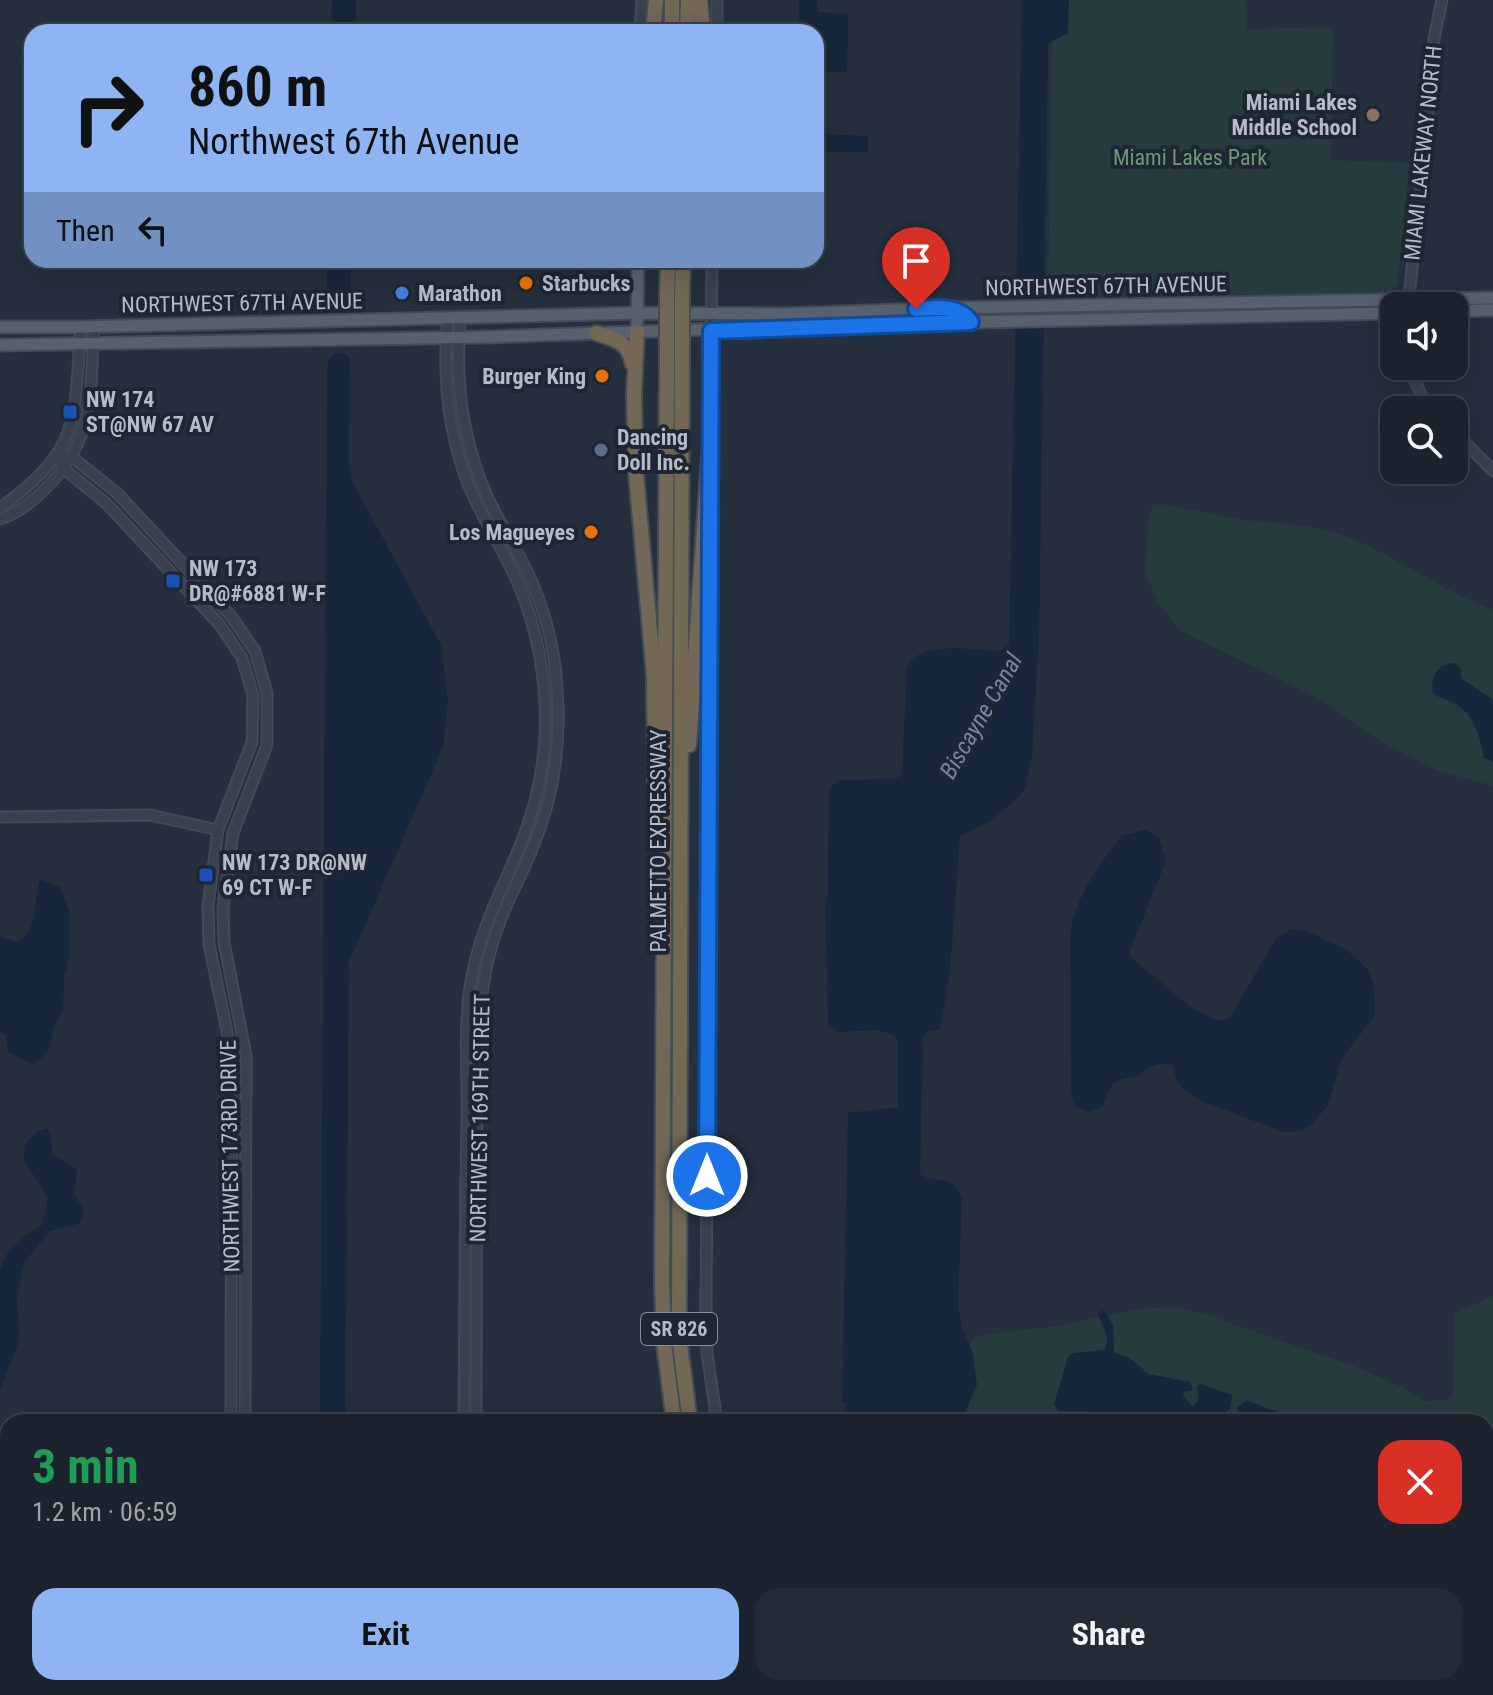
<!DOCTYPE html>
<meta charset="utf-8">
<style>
body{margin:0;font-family:"Roboto Condensed",sans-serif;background:#252b36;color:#f1f3f6;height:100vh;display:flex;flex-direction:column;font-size:30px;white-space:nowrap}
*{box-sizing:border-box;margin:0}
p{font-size:26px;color:#a0a4aa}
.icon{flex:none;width:44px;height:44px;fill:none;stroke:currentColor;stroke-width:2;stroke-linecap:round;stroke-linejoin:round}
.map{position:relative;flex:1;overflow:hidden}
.side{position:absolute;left:0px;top:1414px;width:1494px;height:282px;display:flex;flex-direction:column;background:#1c232e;border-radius:24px 24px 0 0;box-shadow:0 8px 32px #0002,0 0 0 2px #3a404a}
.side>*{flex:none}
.top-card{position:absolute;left:24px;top:24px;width:800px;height:244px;border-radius:24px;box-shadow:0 8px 32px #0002,0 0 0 2px #3a404a;background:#8eb4f4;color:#111;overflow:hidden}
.buttons{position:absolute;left:1380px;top:292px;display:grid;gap:16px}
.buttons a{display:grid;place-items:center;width:88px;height:88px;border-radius:16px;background:#1c232e;box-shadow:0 8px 32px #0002,0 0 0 2px #3a404a;font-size:40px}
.pin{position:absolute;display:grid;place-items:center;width:68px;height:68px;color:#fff;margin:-82px -34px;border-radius:50% 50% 50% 0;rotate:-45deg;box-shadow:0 0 8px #0007}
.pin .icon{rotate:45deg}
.me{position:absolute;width:88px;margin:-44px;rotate:0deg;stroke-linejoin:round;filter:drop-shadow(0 0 6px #0008)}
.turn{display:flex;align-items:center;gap:28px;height:168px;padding:0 32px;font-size:36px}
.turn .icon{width:104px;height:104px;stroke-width:2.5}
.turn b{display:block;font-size:56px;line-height:68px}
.then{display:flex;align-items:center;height:76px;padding:0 32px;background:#0003;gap:16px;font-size:30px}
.round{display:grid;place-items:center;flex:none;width:84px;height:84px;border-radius:24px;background:#252b36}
.summary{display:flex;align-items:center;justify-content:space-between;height:136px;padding:0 32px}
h1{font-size:48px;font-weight:700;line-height:60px;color:#1e9e55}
.cta{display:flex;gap:16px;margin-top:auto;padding:16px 32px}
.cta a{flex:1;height:92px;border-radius:24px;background:#8eb4f4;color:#111;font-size:32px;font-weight:700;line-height:92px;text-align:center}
.cta a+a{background:#252b36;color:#f1f3f6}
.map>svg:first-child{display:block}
.green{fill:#273b3e}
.water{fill:#18263b}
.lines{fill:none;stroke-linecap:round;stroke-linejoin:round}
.minor-casing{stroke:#424a57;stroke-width:13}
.major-casing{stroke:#424a57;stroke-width:15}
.highway-casing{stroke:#444c58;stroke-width:18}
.minor{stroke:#39414e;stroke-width:9}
.major{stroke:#57606d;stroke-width:11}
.highway{stroke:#736856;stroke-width:14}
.highway-bridge-casing{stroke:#444c58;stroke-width:18;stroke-linecap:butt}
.highway-bridge{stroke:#736856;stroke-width:14}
.route-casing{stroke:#114b97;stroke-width:20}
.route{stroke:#1a73e8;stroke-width:14}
.education-dot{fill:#8d6e63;stroke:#1e2633;stroke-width:3}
.food-dot{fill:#e8710a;stroke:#1e2633;stroke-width:3}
.shop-dot{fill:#3f7fe0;stroke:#1e2633;stroke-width:3}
.transit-dot{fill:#1a4fb4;stroke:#1e2633;stroke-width:3}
.service-dot{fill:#5c6f8a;stroke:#1e2633;stroke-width:3}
.labels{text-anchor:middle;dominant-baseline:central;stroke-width:8;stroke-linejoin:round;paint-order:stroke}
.shield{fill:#1e2633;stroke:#888f9b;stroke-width:2}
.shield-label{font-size:20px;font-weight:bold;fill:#b5bcc8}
.poi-label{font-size:22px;font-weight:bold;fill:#b5bcc8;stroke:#1e2633;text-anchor:start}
.street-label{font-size:22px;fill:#b5bcc8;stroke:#1e2633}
.park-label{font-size:22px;fill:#6d9977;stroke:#1e2633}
.water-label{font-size:24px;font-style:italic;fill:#6f86a6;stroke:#1e2633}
</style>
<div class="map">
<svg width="1493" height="1695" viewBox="0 0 1493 1695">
<rect width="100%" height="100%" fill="#252f3d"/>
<g class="green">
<path d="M1052 0H1246L1247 29 1333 27 1331 160 1410 163 1397 286 1386 294 1048 298Z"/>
<path d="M1161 504C1188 509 1214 515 1240 519 1277 524 1314 524 1350 538 1399 558 1443 591 1493 610V786L1439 771 1378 740 1322 700 1179 630 1157 601 1145 572 1148 520 1153 505Z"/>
<path d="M1493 1296V1695H986L981 1688H1486V1422H955L965 1349 974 1338 981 1335 1057 1326 1139 1309 1173 1307 1205 1314 1356 1367 1404 1388 1423 1401 1448 1400 1453 1392 1455 1313Z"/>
</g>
<g class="water">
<path d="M332 0H356L355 32H331Z"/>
<path d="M799 0H817V12L848 14 847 72 816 71V32H799Z"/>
<path d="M1022 0H1069L1068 33 1048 44 1039 637 1032 754 1025 789 1015 800 990 822 960 836 950 971 940 1030 927 1031 923 1036 920 1174C937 1186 953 1173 962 1197L958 1306 962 1328 973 1354 977 1385 961 1422H853L845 1420V1402H842L848 1113 898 1107V1040L894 1035 878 1030 837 1032 828 1024 825 906 828 893 829 793 831 787 839 780 894 779 902 775 907 668C918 639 974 650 1000 651L1009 645Z"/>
<path d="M816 134 868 136V152H816Z"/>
<path d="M327 260H351V298L344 305 334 304 327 298Z"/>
<path d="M336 353 346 354 350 358 349 461 352 481 441 645 448 700 443 747 349 962 345 1422H320L327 373 329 359Z"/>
<path d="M1455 663 1461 670V678L1493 700V762L1484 758C1480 738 1475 716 1457 705 1449 700 1440 699 1433 693 1430 676 1437 664 1455 663Z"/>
<path d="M1146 830 1159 838 1166 861 1130 951V957L1192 1008 1216 1020 1229 1019 1276 938 1292 929 1306 931 1347 950 1369 971 1374 987 1375 1015 1342 1058 1328 1105 1312 1124 1301 1131 1284 1132 1201 1101 1184 1090 1177 1082 1173 1065C1161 1062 1153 1065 1143 1071L1142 1075C1114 1082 1113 1076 1103 1106L1090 1112 1075 1107 1071 1091 1070 936C1074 898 1099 865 1122 835Z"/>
<path d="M40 879 60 887 69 910V958L64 977 63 1011 54 1026 48 1052 33 1064 8 1052 6 1035 0 1032V937L17 942C40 930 33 900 40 879Z"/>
<path d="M47 1128 51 1135 52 1154 78 1170 74 1194 83 1209 84 1216 78 1224 50 1231 24 1263 17 1295 19 1341 0 1390V1269L9 1250 22 1238 42 1225 48 1198 24 1160 25 1144 38 1131Z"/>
<path d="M1101 1311H1105L1113 1325 1114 1353 1128 1357 1149 1374 1190 1382 1193 1390 1184 1392 1183 1396 1192 1406 1197 1403 1199 1397 1197 1387 1200 1384 1232 1395 1230 1409 1220 1417 1207 1420 1111 1422C1096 1407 1077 1412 1058 1411L1054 1404 1068 1357 1073 1353 1105 1350C1111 1337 1103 1326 1097 1313Z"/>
<path d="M1247 1400 1301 1422H1240L1237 1408Z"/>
<path d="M1085 1688H1157L1156 1695H1084Z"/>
<path d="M1203 1688H1282V1695H1204Z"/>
</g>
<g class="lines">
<defs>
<g id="minor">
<path d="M640 32 642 0"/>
<path d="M717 32V0"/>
<path d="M1408 306 1426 140 1434 38 1442 0"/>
<path d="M448 318C442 375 448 431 468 484 480 515 498 541 512 570 532 612 543 658 545 704 548 752 538 801 520 846 501 892 479 932 471 981 463 1027 468 1074 467 1120 465 1221 465 1321 464 1422"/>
<path d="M460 318C455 379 462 440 487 496 499 522 515 546 527 571 544 607 555 649 557 688 561 743 554 798 532 849 521 877 506 903 496 932 483 971 479 1011 477 1052L476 1422"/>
<path d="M1408 366 1425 403 1433 410"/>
<path d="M1454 431 1493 471"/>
<path d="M57 455 72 457 117 493 231 616 255 651 267 693V745L233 833 223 907 224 942 246 1055 245 1422"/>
<path d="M57 455 64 469 107 504 220 625 242 658 253 695 252 742 218 830 208 906 209 944 232 1056 231 1422"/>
<path d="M710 459 712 260"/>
<path d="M0 508C83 447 73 422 81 327"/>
<path d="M712 510 706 1305 707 1353 717 1422"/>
<path d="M0 519C18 514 33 501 46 488 96 439 90 391 94 326"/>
<path d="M0 817 150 815 218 830"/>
<path d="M0 1513H8"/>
<path d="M858 1688 866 1695"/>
<path d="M230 1695V1688"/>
<path d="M244 1695V1688"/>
<path d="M461 1695 462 1688"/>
<path d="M472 1695 473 1688"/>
</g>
<g id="major">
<path d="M1454 311 1493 310"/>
<path d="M0 327H81L637 313 786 314 950 308 1493 298"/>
<path d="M637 332 638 260"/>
<path d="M0 345 488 337 841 325 1394 313"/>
</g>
<g id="highway">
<path d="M700 0 703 32"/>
<path d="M653 32 656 0"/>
<path d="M672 32V0"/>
<path d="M687 32 688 0"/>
<path d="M667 296 668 260"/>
<path d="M682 296 683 260"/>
<path d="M637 332 634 394 636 473 654 677 655 785"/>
<path d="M596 333C614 339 629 342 632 363"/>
<path d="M682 348 679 1337 690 1422"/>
<path d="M667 349 662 1283 664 1344 674 1422"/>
<path d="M689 745 709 456"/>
<path d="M801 1688 807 1695"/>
<path d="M822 1688 829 1695"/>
</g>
</defs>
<use href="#minor" class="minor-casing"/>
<use href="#major" class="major-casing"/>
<use href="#highway" class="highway-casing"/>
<use href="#minor" class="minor"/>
<use href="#major" class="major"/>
<use href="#highway" class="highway"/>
<defs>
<g id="highway-bridge">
<path d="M682 348V296"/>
<path d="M667 349V296"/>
</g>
</defs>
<use href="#highway-bridge" class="highway-bridge-casing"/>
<use href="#highway-bridge" class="highway-bridge"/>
</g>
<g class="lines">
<defs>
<path id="route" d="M707 1176 711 331 971 322C958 304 936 308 916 309"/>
</defs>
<use href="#route" class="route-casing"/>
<use href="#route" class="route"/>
</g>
<circle class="education-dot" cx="1373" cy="115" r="8"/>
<g class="food-dot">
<circle cx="526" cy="283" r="8"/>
<circle cx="602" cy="376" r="8"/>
<circle cx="591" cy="532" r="8"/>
</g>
<circle class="shop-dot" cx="402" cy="293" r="8"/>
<g class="transit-dot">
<rect x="62" y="404" width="16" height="16" rx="4"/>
<rect x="165" y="573" width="16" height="16" rx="4"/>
<rect x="198" y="867" width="16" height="16" rx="4"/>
</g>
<circle class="service-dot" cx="601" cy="450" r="8"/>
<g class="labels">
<rect class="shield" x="641" y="1313" width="76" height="32" rx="6"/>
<g class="shield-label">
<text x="679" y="1329">SR 826</text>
</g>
<g class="poi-label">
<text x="1357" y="102" text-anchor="end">Miami Lakes<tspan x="1357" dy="25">Middle School</tspan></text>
<text x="542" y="283">Starbucks</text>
<text x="418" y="293">Marathon</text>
<text x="586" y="376" text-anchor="end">Burger King</text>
<text x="86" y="399">NW 174<tspan x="86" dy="25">ST@NW 67 AV</tspan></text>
<text x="617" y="437">Dancing<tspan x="617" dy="25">Doll Inc.</tspan></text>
<text x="575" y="532" text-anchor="end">Los Magueyes</text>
<text x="189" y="568">NW 173<tspan x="189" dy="25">DR@#6881 W-F</tspan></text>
<text x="222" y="862">NW 173 DR@NW<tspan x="222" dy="25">69 CT W-F</tspan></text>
</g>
<g class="street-label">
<text transform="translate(1423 153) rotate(-84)">MIAMI LAKEWAY NORTH</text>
<text transform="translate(1106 286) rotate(-1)">NORTHWEST 67TH AVENUE</text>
<text transform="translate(242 303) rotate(-1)">NORTHWEST 67TH AVENUE</text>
<text transform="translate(658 841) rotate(-90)">PALMETTO EXPRESSWAY</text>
<text transform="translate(480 1118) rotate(-89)">NORTHWEST 169TH STREET</text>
<text transform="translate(230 1156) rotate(-91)">NORTHWEST 173RD DRIVE</text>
</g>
<g class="park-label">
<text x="1190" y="157">Miami Lakes Park</text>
</g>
<g class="water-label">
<text transform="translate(981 716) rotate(-60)">Biscayne Canal</text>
</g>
</g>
</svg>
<div class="buttons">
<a><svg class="icon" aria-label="sound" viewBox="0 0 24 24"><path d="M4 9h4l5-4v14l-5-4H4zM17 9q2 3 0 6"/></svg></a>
<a><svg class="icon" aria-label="search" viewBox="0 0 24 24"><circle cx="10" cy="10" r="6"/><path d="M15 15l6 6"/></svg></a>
</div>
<div class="pin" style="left:916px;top:309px;background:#d93025"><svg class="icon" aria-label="arrive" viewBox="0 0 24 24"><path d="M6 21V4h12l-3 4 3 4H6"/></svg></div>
<svg class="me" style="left:707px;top:1176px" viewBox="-20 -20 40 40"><circle r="17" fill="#1a73e8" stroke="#fff" stroke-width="3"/><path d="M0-11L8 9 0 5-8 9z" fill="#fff"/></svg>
<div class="top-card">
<div class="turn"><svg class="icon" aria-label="right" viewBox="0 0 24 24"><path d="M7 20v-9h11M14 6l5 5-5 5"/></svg><div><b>860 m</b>Northwest 67th Avenue</div></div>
<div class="then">Then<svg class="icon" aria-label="left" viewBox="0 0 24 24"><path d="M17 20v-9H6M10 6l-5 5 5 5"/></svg></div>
</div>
<section class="side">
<div class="summary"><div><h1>3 min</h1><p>1.2 km · 06:59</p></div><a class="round" style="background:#d93025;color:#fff"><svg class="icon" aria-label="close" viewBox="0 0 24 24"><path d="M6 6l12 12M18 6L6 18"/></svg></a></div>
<div class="cta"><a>Exit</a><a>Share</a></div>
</section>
</div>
